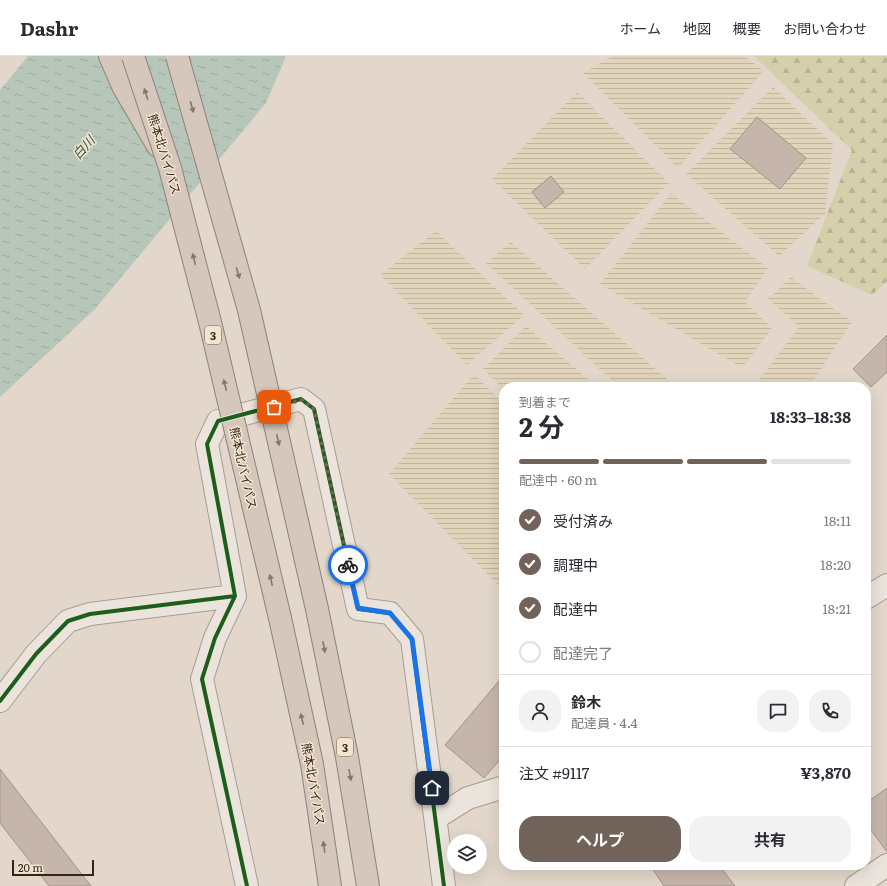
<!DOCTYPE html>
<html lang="ja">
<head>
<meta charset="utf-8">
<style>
  body { margin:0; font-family:Literata,"Noto Sans JP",serif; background:#f2f2f3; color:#2b2b33; height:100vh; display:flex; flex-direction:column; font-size:15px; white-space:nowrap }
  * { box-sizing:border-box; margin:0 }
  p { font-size:13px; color:#7c7c81 }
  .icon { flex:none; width:22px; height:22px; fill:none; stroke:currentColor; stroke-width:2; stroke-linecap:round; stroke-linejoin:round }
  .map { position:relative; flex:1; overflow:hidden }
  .sheet { position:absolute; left:499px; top:326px; width:372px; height:488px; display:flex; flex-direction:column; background:#fff; border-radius:16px; box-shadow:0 4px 16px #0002 }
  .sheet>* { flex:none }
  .buttons { position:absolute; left:447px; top:778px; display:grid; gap:8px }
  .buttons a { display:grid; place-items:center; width:40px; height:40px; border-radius:50%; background:#fff; box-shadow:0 4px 16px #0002; font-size:20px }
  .scale { position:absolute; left:12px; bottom:10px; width:82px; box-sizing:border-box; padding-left:4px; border:2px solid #35241d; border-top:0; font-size:11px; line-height:14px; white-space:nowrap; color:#35241d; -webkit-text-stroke:3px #f4e4cf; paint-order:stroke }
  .pin { position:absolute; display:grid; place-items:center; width:34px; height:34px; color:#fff; margin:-17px; border-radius:8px; box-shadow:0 2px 6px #0006 }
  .courier { position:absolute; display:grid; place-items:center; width:40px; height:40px; margin:-20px; border:3px solid #1a73e8; border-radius:50%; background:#fff; color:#222; box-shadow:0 1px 5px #0007 }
  .overview em { font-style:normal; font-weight:700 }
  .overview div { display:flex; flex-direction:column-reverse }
  .overview { display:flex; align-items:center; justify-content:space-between; height:68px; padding:0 20px }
  h1 { font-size:26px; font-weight:700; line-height:30px }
  .bar { display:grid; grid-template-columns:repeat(4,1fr); gap:6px 4px; align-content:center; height:48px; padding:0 20px }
  .bar i { height:5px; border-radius:3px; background:#e1e1e2 }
  .bar .on { background:#72635a }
  .bar p { grid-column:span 4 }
  .line { display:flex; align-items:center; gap:10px; padding:0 20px; border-top:1px solid #e1e1e2 }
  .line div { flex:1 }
  .round { display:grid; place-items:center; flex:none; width:42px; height:42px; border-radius:16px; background:#f2f2f3 }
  ol { padding:0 20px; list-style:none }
  li { display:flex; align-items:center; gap:12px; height:44px }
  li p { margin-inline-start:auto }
  li .icon { padding:4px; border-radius:50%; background:#72635a; color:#fff; stroke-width:4 }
  li:last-child { color:#7c7c81 }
  li i { width:22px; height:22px; border:2px solid #e1e1e2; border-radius:50% }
  .cta { display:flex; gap:8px; margin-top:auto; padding:8px 20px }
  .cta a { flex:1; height:46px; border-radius:16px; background:#72635a; color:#fff; font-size:16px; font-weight:700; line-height:46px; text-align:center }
  .cta a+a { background:#f2f2f3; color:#2b2b33 }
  header { display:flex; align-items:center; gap:24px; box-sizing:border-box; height:56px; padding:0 20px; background:#fff; border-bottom:1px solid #e1e1e2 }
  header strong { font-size:19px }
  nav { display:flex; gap:22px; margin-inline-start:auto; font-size:14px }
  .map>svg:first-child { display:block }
  .farmland { fill:url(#farmland-rules) }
  .forest { fill:url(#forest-firs) }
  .water { fill:url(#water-ripples) }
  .building { fill:#c6b5ab; stroke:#a2938a }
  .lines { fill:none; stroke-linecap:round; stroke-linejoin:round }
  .street-casing { stroke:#a79d94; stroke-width:24 }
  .highway-casing { stroke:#8c827a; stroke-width:24 }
  .street { stroke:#eae4dc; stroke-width:22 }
  .highway { stroke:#d5c7bb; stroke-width:22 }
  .highway-bridge-casing { stroke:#8c827a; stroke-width:24; stroke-linecap:butt }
  .highway-bridge { stroke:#d5c7bb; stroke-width:22 }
  .cycleway-casing { stroke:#f4e4cf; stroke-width:6 }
  .cycleway { stroke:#1b5e20; stroke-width:4 }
  .oneway { fill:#85766c }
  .done { stroke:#72635a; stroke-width:4; stroke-dasharray:0 7.2 }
  .route { stroke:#1a73e8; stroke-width:5 }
  .labels { text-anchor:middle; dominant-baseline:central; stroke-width:3; stroke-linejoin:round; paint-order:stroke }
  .shield { fill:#f4e4cf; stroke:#6e5e52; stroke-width:1 }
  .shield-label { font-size:11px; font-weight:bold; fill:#35241d }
  .street-label { font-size:12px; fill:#35241d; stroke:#f4e4cf }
  .water-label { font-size:13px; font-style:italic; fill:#2c544b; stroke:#f4e4cf }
</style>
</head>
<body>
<header>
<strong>Dashr</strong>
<nav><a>ホーム</a><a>地図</a><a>概要</a><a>お問い合わせ</a></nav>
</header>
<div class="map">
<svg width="887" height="830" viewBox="0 0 887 830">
  <defs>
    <pattern id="farmland-rules" width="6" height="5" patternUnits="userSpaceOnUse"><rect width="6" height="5" fill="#e2d4bb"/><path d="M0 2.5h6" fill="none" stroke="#c2b6a0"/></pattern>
    <pattern id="forest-firs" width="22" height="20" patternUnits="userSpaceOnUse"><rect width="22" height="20" fill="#d5cfac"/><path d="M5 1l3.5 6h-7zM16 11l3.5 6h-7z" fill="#b7b294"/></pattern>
    <pattern id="water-ripples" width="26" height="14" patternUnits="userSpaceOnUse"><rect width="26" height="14" fill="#b6c6b9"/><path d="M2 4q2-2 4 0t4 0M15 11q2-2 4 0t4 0" fill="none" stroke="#9daa9f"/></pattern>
  </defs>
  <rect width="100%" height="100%" fill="#e2d7ca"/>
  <!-- farmland -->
  <path class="farmland" d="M613,0h132l19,15 -86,97 -95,-95z
    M773,31l60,57 -8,70 -46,42 -93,-82z
    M577,36l92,91 -84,86 -93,-90z
    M671,137l97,75 -23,34 27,26 -30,40 -142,-84z
    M436,175l88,84 -57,50 -87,-90z
    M511,186l165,145h-57l-133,-124z
    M791,221l61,45 -43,65h-55l45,-60 -31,-28z
    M526,270l71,61h-93v3l-21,-21z
    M474,318l30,30v187l-115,-117z"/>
  <!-- forest -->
  <path class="forest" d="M754,0h133v225l-15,14 -65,-29 45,-116z"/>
  <!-- water -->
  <path class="water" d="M28,0h258l-20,47 -171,206 -95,88v-307z"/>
  <!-- building -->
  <path class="building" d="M757,61l49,41 -26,31 -50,-40z
    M551,120l13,16 -19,16 -13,-16z
    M887,279v37l-16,15 -18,-18z
    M504,619v80l-20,23 -39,-33z
    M0,713l91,117h-42l-49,-63z
    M887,732v64l-21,-29v-20z
    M650,809h69l16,21h-71z"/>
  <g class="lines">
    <defs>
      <path id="street" d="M866,542l21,-13
        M0,645l36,-47 32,-33 22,-7 145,-18
        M436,762l32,-20 36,-11
        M247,830l-45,-207 13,-41 20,-42 -28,-152 11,-23 83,-22 13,10 44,200 32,4 22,26 32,247
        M856,830l31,-21"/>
      <path id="highway" d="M110,0l14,32 34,58
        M317,553l30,148 21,129
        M280,562l32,146 18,122"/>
    </defs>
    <!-- street casing -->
    <use href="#street" class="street-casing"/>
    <!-- highway casing -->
    <use href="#highway" class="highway-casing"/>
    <!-- street -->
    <use href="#street" class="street"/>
    <!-- highway -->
    <use href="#highway" class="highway"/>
    <defs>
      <path id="highway-bridge" d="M133,0l37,112 40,154 70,296
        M177,0l72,254 68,299"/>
    </defs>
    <!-- highway-bridge casing -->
    <use href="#highway-bridge" class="highway-bridge-casing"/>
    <!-- highway-bridge -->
    <use href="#highway-bridge" class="highway-bridge"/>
    <defs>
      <path id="cycleway" d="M0,645l36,-47 32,-33 22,-7 145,-18
        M247,830l-45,-207 13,-41 20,-42 -28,-152 11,-23 83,-22 13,10 44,200 32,4 22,26 32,247"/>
    </defs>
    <!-- cycleway casing -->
    <use href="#cycleway" class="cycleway-casing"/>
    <!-- cycleway -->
    <use href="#cycleway" class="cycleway"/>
  </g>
  <!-- one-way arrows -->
  <defs><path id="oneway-solid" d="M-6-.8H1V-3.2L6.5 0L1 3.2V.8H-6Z"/></defs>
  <g class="oneway">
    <use href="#oneway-solid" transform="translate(146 38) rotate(-108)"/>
    <use href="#oneway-solid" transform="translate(192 51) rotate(74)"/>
    <use href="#oneway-solid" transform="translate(194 203) rotate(-104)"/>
    <use href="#oneway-solid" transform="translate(238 217) rotate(74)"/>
    <use href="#oneway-solid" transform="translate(225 329) rotate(-103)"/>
    <use href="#oneway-solid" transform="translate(278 384) rotate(77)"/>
    <use href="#oneway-solid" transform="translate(271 524) rotate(-103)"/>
    <use href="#oneway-solid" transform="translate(324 591) rotate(79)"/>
    <use href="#oneway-solid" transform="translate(302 663) rotate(-103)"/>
    <use href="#oneway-solid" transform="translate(350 719) rotate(80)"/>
    <use href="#oneway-solid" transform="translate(324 791) rotate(-98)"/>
  </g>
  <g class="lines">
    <!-- done -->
    <path class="done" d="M274,351l28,-7 12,9 34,156"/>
    <!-- route -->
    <path class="route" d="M348,509l10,43 32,5 22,26 20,149"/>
  </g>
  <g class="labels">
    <!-- shield labels -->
    <g class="shield">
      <rect x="205" y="270" width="16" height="18" rx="3"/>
      <rect x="337" y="682" width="16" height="18" rx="3"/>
    </g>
    <g class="shield-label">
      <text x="213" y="279">3</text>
      <text x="345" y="691">3</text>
    </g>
    <!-- street labels -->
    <g class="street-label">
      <text transform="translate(165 98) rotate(73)">熊本北バイパス</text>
      <text transform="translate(244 412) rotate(77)">熊本北バイパス</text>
      <text transform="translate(314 728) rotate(80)">熊本北バイパス</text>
    </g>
    <!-- water labels -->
    <g class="water-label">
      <text transform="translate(83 91) rotate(-48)">白川</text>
    </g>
  </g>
</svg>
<div class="buttons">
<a><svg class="icon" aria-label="layers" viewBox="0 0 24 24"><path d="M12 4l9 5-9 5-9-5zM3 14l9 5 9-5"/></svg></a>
</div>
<div class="scale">20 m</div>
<div class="pin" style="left:274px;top:351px;background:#ea580c"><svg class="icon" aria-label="bag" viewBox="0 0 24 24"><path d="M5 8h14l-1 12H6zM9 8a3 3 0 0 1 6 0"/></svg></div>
<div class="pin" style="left:432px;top:732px;background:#1f2937"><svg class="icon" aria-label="home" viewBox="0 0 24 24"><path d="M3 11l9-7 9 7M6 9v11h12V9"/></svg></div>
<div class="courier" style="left:348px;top:509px"><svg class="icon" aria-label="bike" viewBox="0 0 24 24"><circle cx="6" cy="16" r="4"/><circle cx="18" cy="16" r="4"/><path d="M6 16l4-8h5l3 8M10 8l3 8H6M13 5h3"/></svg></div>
<section class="sheet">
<div class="overview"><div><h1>2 分</h1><p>到着まで</p></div><em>18:33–18:38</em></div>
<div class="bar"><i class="on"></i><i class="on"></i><i class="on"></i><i></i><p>配達中 · 60 m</p></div>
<ol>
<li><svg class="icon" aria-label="check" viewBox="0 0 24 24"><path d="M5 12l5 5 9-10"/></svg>受付済み<p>18:11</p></li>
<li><svg class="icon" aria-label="check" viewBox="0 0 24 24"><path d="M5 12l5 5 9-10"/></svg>調理中<p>18:20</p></li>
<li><svg class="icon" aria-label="check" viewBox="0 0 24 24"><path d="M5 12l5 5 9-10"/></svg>配達中<p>18:21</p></li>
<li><i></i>配達完了</li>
</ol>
<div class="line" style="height:72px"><a class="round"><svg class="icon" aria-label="person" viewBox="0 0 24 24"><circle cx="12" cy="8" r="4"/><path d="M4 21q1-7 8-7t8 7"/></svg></a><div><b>鈴木</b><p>配達員 · 4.4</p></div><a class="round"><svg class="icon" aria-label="chat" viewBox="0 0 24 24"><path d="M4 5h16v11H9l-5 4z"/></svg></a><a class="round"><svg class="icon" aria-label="phone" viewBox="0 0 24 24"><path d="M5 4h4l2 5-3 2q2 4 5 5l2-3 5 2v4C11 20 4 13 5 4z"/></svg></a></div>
<div class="line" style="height:52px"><div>注文 #9117</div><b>¥3,870</b></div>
<div class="cta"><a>ヘルプ</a><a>共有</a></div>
</section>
</div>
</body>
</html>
